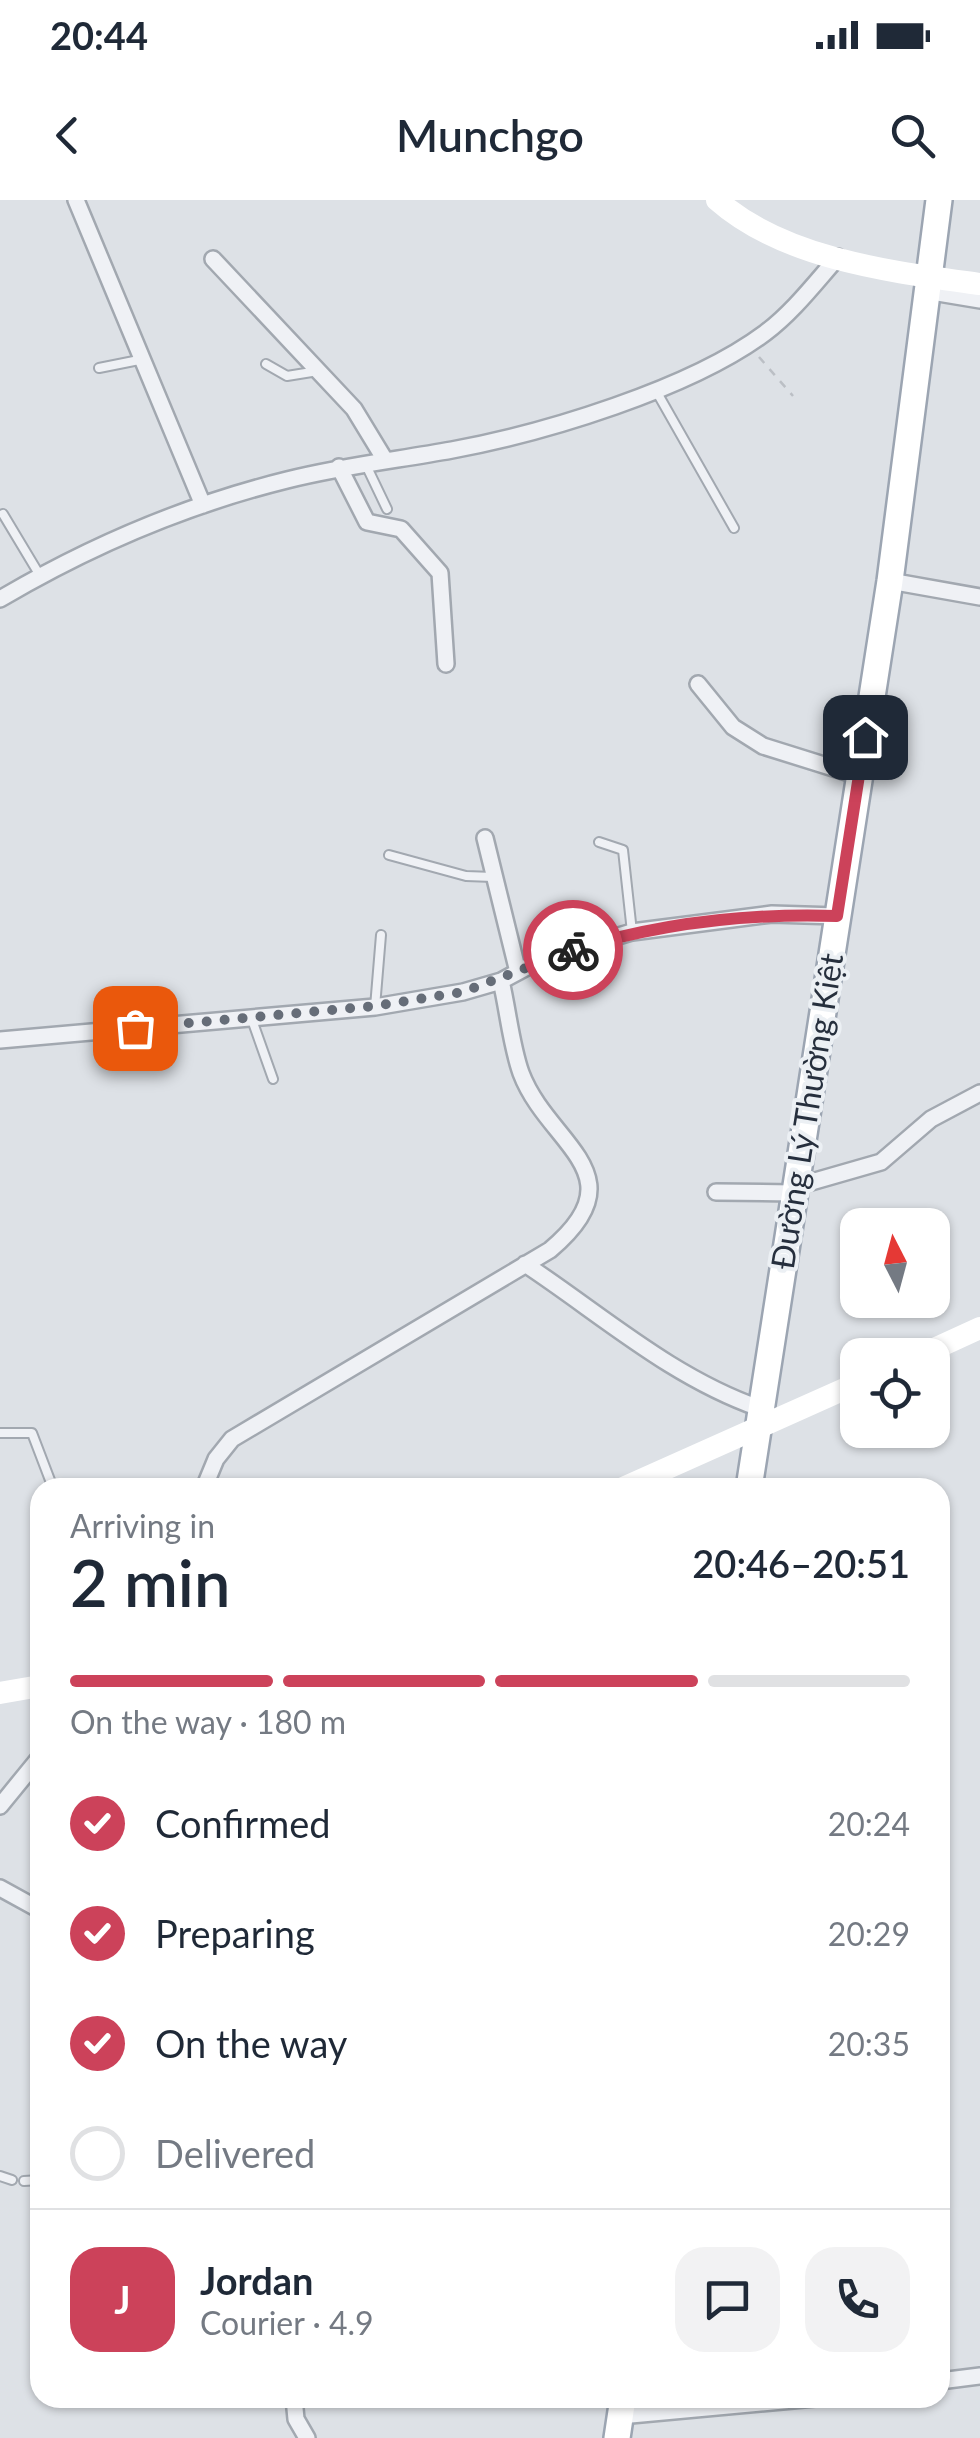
<!DOCTYPE html>
<html lang="en">
<head>
<meta charset="utf-8">
<style>
  body { margin:0; font-family:Lato,sans-serif; background:#f2f2f3; color:#1f2937; height:100vh; display:flex; flex-direction:column; font-size:38px; white-space:nowrap }
  * { box-sizing:border-box; margin:0 }
  p { font-size:32px; color:#747a83 }
  .icon { flex:none; width:55px; height:55px; fill:none; stroke:currentColor; stroke-width:2; stroke-linecap:round; stroke-linejoin:round }
  .map { position:relative; flex:1; overflow:hidden }
  .details { position:absolute; left:30px; top:1278px; width:920px; height:930px; display:flex; flex-direction:column; background:#fff; border-radius:30px; box-shadow:0 2px 8px #0004 }
  .details>* { flex:none }
  .needle { width:65px; rotate:354deg }
  .tools { position:absolute; left:840px; top:1008px; display:grid; gap:20px }
  .tools a { display:grid; place-items:center; width:110px; height:110px; border-radius:20px; background:#fff; box-shadow:0 2px 8px #0004; font-size:50px }
  .pin { position:absolute; display:grid; place-items:center; width:85px; height:85px; color:#fff; margin:-42px; border-radius:20px; box-shadow:0 5px 15px #0006 }
  .courier { position:absolute; display:grid; place-items:center; width:100px; height:100px; margin:-50px; border:8px solid #cc425a; border-radius:50%; background:#fff; color:#222; box-shadow:0 2px 12px #0007 }
  .head em { font-style:normal; font-weight:600 }
  .head div { display:flex; flex-direction:column-reverse }
  .head { display:flex; align-items:center; justify-content:space-between; height:170px; padding:0 40px }
  h1 { font-size:65px; font-weight:600; line-height:75px }
  .bar { display:grid; grid-template-columns:repeat(4,1fr); gap:15px 10px; align-content:center; height:120px; padding:0 40px }
  .bar i { height:12px; border-radius:8px; background:#e0e1e3 }
  .bar .on { background:#cc425a }
  .bar p { grid-column:span 4 }
  .line { display:flex; align-items:center; gap:25px; padding:0 40px; border-top:2px solid #e0e1e3 }
  .line div { flex:1 }
  .round { display:grid; place-items:center; flex:none; width:105px; height:105px; border-radius:30px; background:#f2f2f3 }
  ol { padding:0 40px; list-style:none }
  li { display:flex; align-items:center; gap:30px; height:110px }
  li p { margin-inline-start:auto }
  li .icon { padding:10px; border-radius:50%; background:#cc425a; color:#fff; stroke-width:4 }
  li:last-child { color:#747a83 }
  li i { width:55px; height:55px; border:5px solid #e0e1e3; border-radius:50% }
  .status { display:flex; justify-content:space-between; align-items:center; height:70px; padding:0 50px; background:#fff; direction:ltr }
  .status svg { height:28px; fill:currentColor }
  header { display:flex; justify-content:space-between; align-items:center; height:130px; padding:0 40px; background:#fff; font-size:45px; font-weight:600 }
  .map>svg:first-child { display:block }
  .lines { fill:none; stroke-linecap:round; stroke-linejoin:round }
  .lane-casing { stroke:#a2a8b0; stroke-width:12 }
  .street-casing { stroke:#a2a8b0; stroke-width:20 }
  .primary-casing { stroke:#9ca5b2; stroke-width:30 }
  .path { stroke:#bbbfc5; stroke-width:2.5; stroke-dasharray:8 8; stroke-linecap:butt }
  .lane { stroke:#eff1f5; stroke-width:8 }
  .street { stroke:#eff1f5; stroke-width:15 }
  .secondary { stroke:#fff; stroke-width:22 }
  .primary { stroke:#fff; stroke-width:25 }
  .done { stroke:#666d78; stroke-width:10; stroke-dasharray:0 18 }
  .route { stroke:#cc425a; stroke-width:12 }
  .labels { text-anchor:middle; dominant-baseline:central; stroke-width:8; stroke-linejoin:round; paint-order:stroke }
  .street-label { font-size:32px; fill:#262f3d; stroke:#ecf0f4 }
</style>
</head>
<body>
<div class="status"><b>20:44</b><svg viewBox="0 0 49 12"><path d="M0 12V9h3v3zM5 12V6h3v6zM10 12V3h3v9zM15 12V0h3v12zM26 1h20v11H26zM47 4h2v5h-2z"/></svg></div>
<header><svg class="icon" aria-label="back" viewBox="0 0 24 24"><path d="M15 5l-7 7 7 7"/></svg>Munchgo<svg class="icon" aria-label="search" viewBox="0 0 24 24"><circle cx="10" cy="10" r="6"/><path d="M15 15l6 6"/></svg></header>
<div class="map">
<svg width="980" height="2238" viewBox="0 0 980 2238">
  <rect width="100%" height="100%" fill="#dde1e6"/>
  <g class="lines">
    <defs>
      <path id="lane" d="M266,164l21,12 31,-5
        M99,168l45,-9
        M655,189l79,139
        M365,263l22,46
        M3,314l36,60
        M599,642l24,8 9,82
        M389,655l77,21 27,1
        M375,807l6,-72
        M251,817l22,62
        M0,1233h32l21,55
        M0,1976l12,4
        M24,1981l16,-1
        M484,2198l1,2"/>
      <path id="street" d="M76,0l127,305
        M213,59l141,150 31,51
        M926,91l54,9
        M339,267l28,55 34,7 39,44 6,91
        M890,381l90,16
        M0,399c90,-53 186,-94 287,-119 55,-14 110,-20 165,-30 92,-17 238,-61 313,-117 28,-21 50,-50 73,-76
        M698,484l35,43 30,19 96,30
        M485,638l33,134
        M0,840l375,-33 88,-15 38,-11 43,-23 88,-26 140,-18 65,2
        M794,987l87,-25 50,-43 49,-26
        M716,992l77,1
        M525,1064c77,51 146,113 234,144
        M204,1288l12,-29 16,-20 318,-189c91,-76 -2,-105 -29,-177 -10,-28 -13,-63 -20,-92
        M0,1606l40,-49
        M0,1688l40,22
        M940,2181l40,-5
        M294,2198l2,21 11,19
        M620,2216l195,-18"/>
      <path id="primary" d="M749,1288l141,-907 49,-381
        M617,2238l6,-40"/>
    </defs>
    <!-- lane casing -->
    <use href="#lane" class="lane-casing"/>
    <!-- street casing -->
    <use href="#street" class="street-casing"/>
    <!-- primary casing -->
    <use href="#primary" class="primary-casing"/>
    <!-- path -->
    <path class="path" d="M759,157l34,39"/>
    <!-- lane -->
    <use href="#lane" class="lane"/>
    <!-- street -->
    <use href="#street" class="street"/>
    <!-- secondary -->
    <path class="secondary" d="M717,0c68,60 177,72 263,84
      M921,1155l59,-27
      M623,1288l235,-105
      M0,1493l40,-7"/>
    <!-- primary -->
    <use href="#primary" class="primary"/>
  </g>
  <g class="lines">
    <!-- done -->
    <path class="done" d="M135,828l240,-22 88,-14 110,-42"/>
    <!-- route -->
    <path class="route" d="M573,750c87,-27 173,-37 264,-34l28,-179"/>
  </g>
  <g class="labels">
    <!-- street labels -->
    <g class="street-label">
      <text transform="translate(806 911) rotate(-81)">Đường Lý Thường Kiệt</text>
    </g>
  </g>
</svg>
<div class="tools">
<a><svg class="needle" viewBox="-14 -14 28 28"><path d="M0-13l5 13h-10z" fill="#e53935"/><path d="M0 13l5-13h-10z" fill="#747a83"/></svg></a>
<a><svg class="icon" aria-label="locate" viewBox="0 0 24 24"><circle cx="12" cy="12" r="6"/><path d="M12 2v4M12 18v4M2 12h4M18 12h4"/></svg></a>
</div>
<div class="pin" style="left:135px;top:828px;background:#ea580c"><svg class="icon" aria-label="bag" viewBox="0 0 24 24"><path d="M5 8h14l-1 12H6zM9 8a3 3 0 0 1 6 0"/></svg></div>
<div class="pin" style="left:865px;top:537px;background:#1f2937"><svg class="icon" aria-label="home" viewBox="0 0 24 24"><path d="M3 11l9-7 9 7M6 9v11h12V9"/></svg></div>
<div class="courier" style="left:573px;top:750px"><svg class="icon" aria-label="bike" viewBox="0 0 24 24"><circle cx="6" cy="16" r="4"/><circle cx="18" cy="16" r="4"/><path d="M6 16l4-8h5l3 8M10 8l3 8H6M13 5h3"/></svg></div>
<section class="details">
<div class="head"><div><h1>2 min</h1><p>Arriving in</p></div><em>20:46–20:51</em></div>
<div class="bar"><i class="on"></i><i class="on"></i><i class="on"></i><i></i><p>On the way · 180 m</p></div>
<ol>
<li><svg class="icon" aria-label="check" viewBox="0 0 24 24"><path d="M5 12l5 5 9-10"/></svg>Confirmed<p>20:24</p></li>
<li><svg class="icon" aria-label="check" viewBox="0 0 24 24"><path d="M5 12l5 5 9-10"/></svg>Preparing<p>20:29</p></li>
<li><svg class="icon" aria-label="check" viewBox="0 0 24 24"><path d="M5 12l5 5 9-10"/></svg>On the way<p>20:35</p></li>
<li><i></i>Delivered</li>
</ol>
<div class="line" style="height:180px"><b class="round" style="background:#cc425a;color:#fff">J</b><div><b>Jordan</b><p>Courier · 4.9</p></div><a class="round"><svg class="icon" aria-label="chat" viewBox="0 0 24 24"><path d="M4 5h16v11H9l-5 4z"/></svg></a><a class="round"><svg class="icon" aria-label="phone" viewBox="0 0 24 24"><path d="M5 4h4l2 5-3 2q2 4 5 5l2-3 5 2v4C11 20 4 13 5 4z"/></svg></a></div>
</section>
</div>
</body>
</html>
